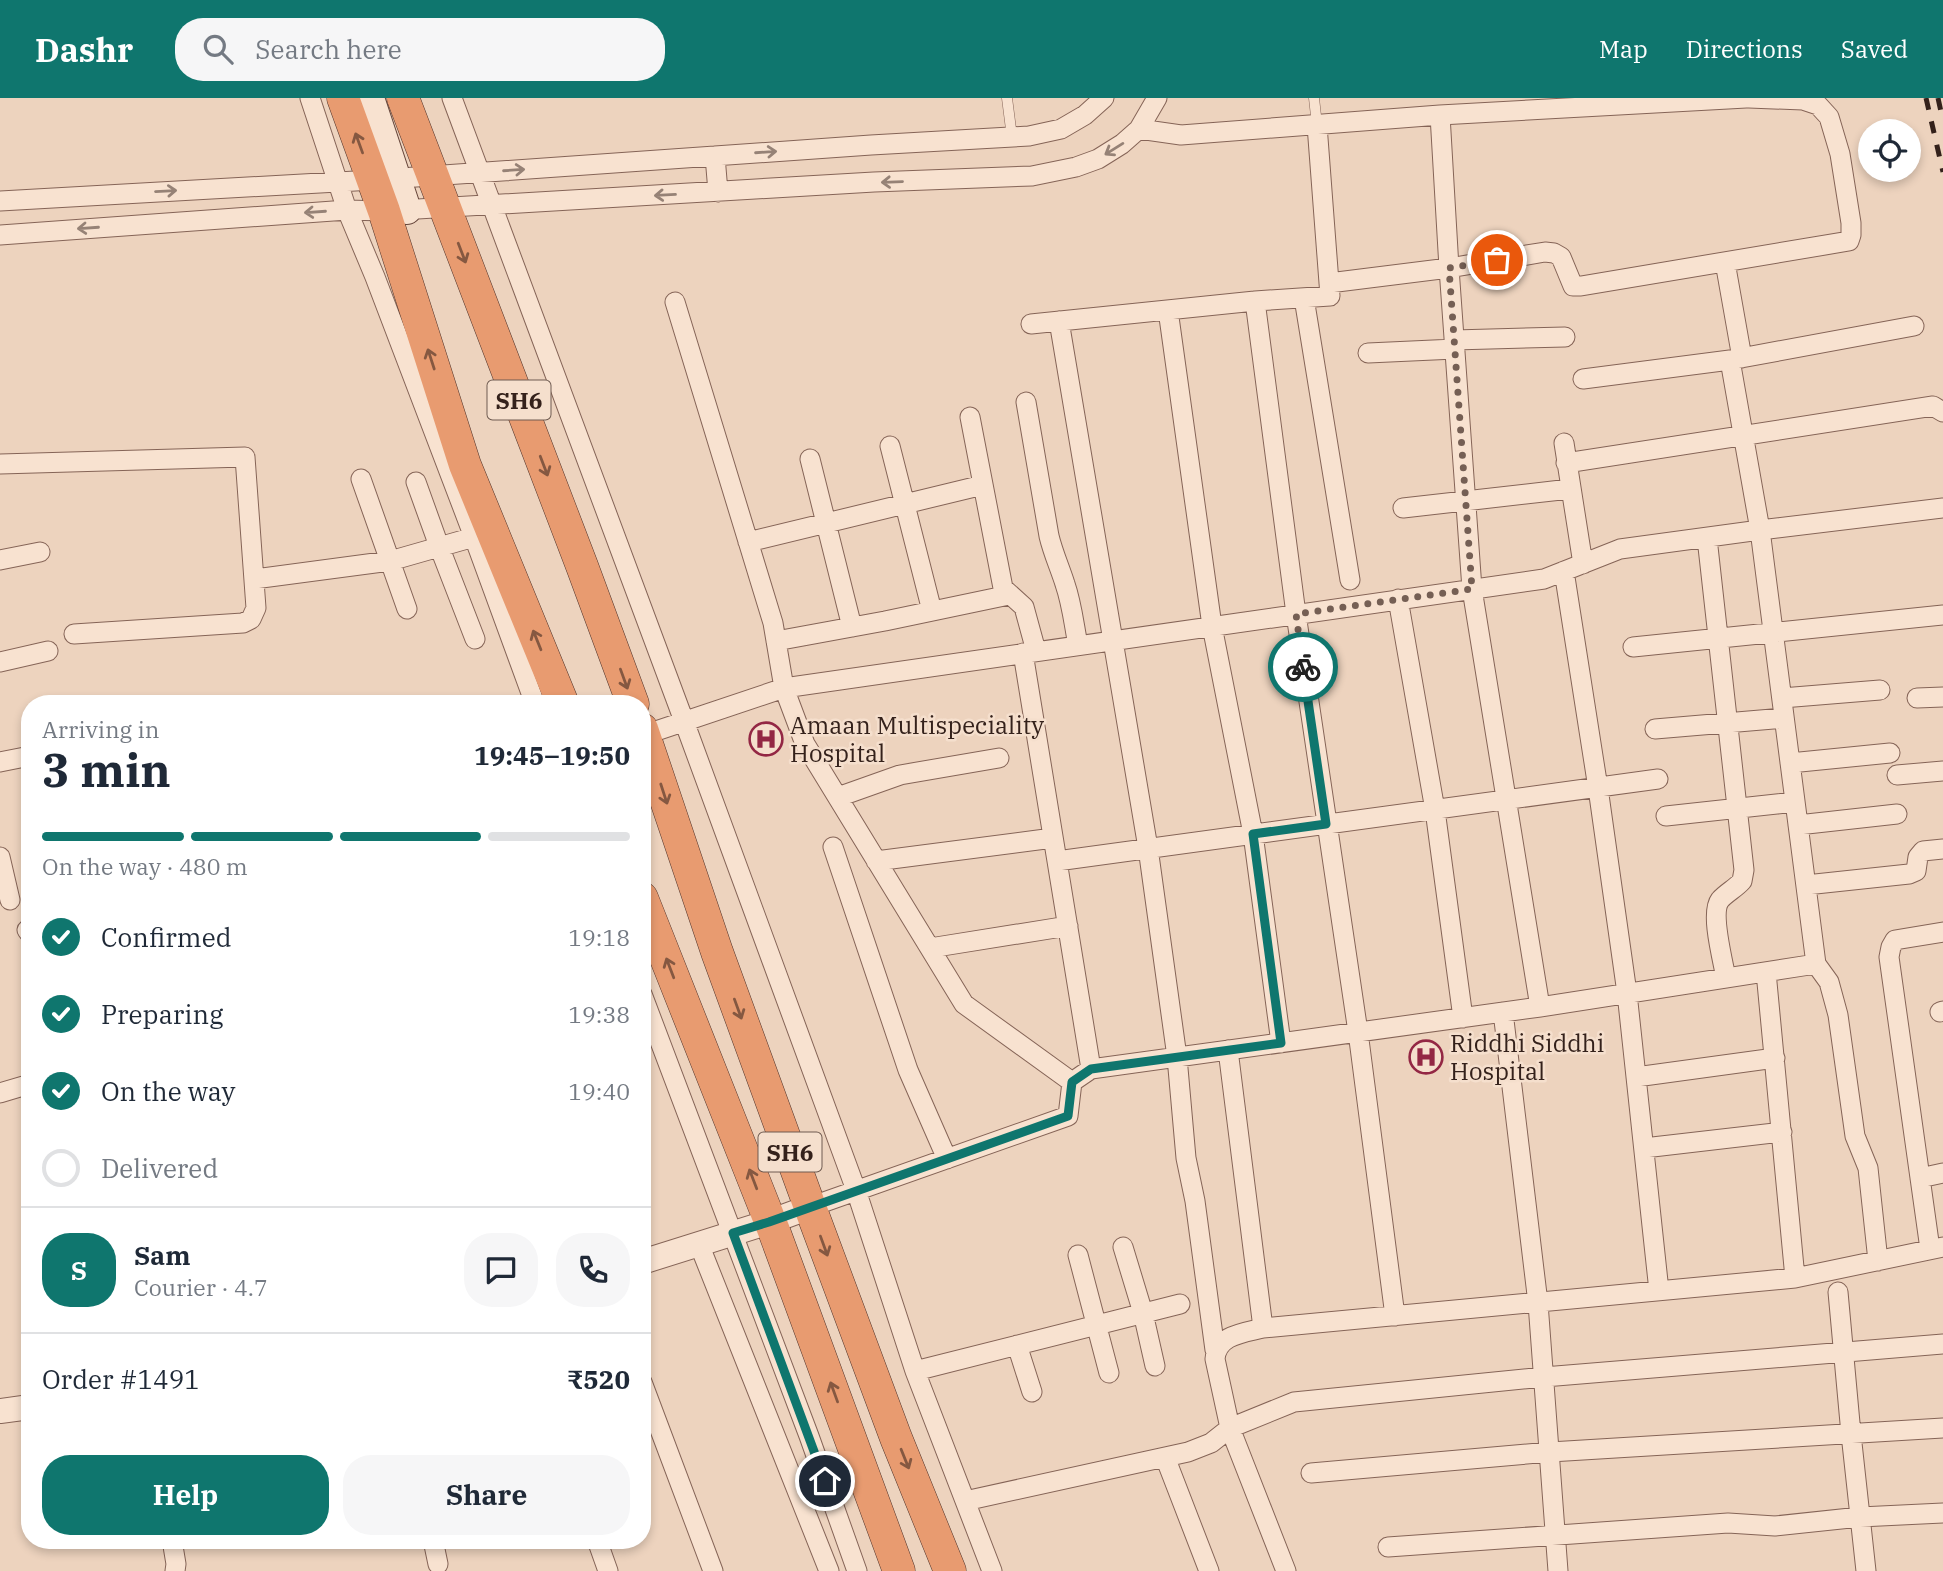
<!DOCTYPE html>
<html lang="en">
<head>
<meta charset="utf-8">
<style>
  body { margin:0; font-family:"IBM Plex Serif",serif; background:#f6f6f7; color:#1f2937; height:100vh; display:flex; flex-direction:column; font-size:26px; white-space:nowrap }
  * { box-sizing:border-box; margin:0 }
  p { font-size:23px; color:#747a83 }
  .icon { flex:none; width:38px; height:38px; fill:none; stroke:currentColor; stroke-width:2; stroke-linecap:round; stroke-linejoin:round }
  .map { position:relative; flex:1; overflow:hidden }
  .drawer { position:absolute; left:21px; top:597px; width:630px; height:854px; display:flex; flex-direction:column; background:#fff; border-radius:28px; box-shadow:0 4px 10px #0003 }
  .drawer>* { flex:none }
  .fabs { position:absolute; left:1858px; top:21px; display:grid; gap:14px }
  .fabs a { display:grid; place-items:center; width:63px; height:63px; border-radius:50%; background:#fff; box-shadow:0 4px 10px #0003; font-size:35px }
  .pin { position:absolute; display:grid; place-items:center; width:60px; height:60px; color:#fff; margin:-30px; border:4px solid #fff; border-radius:50%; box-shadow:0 2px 7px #0007 }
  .courier { position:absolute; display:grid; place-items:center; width:70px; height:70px; margin:-35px; border:5px solid #0f766e; border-radius:50%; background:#fff; color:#222; box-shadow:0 2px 9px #0007 }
  .headline em { font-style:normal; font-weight:700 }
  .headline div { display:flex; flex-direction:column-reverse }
  .headline { display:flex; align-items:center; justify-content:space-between; height:119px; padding:0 21px }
  h1 { font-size:46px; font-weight:700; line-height:52px }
  .bar { display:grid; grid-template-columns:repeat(4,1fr); gap:10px 7px; align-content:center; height:84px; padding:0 21px }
  .bar i { height:9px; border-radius:5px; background:#e0e1e3 }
  .bar .current { background:#0f766e }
  .bar p { grid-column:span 4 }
  .line { display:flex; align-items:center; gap:18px; padding:0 21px; border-top:2px solid #e0e1e3 }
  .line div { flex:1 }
  .round { display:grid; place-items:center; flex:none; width:74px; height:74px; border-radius:28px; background:#f6f6f7 }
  ol { padding:0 21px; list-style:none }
  li { display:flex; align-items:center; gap:21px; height:77px }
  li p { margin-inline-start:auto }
  li .icon { padding:7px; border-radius:50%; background:#0f766e; color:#fff; stroke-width:4 }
  li:last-child { color:#747a83 }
  li i { width:38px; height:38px; border:4px solid #e0e1e3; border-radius:50% }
  .cta { display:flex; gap:14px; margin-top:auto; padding:14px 21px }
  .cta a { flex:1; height:80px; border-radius:28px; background:#0f766e; color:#fff; font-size:28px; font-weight:700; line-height:80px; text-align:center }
  .cta a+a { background:#f6f6f7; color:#1f2937 }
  header { display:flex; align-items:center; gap:42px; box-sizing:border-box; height:98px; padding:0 35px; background:#0f766e; color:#fff }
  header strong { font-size:33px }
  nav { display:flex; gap:38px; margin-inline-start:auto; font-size:24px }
  .search { width:490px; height:63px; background:#f6f6f7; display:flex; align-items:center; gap:18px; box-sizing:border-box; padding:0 24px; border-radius:28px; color:#747a83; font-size:26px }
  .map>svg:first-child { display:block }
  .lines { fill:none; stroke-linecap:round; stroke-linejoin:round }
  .service-casing { stroke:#856457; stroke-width:11 }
  .minor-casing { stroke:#856457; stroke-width:21 }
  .tertiary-casing { stroke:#856457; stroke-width:26 }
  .secondary-casing { stroke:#66453a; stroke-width:30 }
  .trunk-casing { stroke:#52342b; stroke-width:33 }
  .service { stroke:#f8e2d0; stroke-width:10 }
  .minor { stroke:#f8e2d0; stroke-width:19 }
  .tertiary { stroke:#f8e2d0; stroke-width:24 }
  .secondary { stroke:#f8e2d0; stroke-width:28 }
  .trunk { stroke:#e89b70; stroke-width:32 }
  .rail { stroke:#34211b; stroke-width:5; stroke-dasharray:12 12; stroke-linecap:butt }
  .oneway { stroke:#855841 }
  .oneway2 { stroke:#968276 }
  .done { stroke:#755f54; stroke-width:7; stroke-dasharray:0 12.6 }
  .route { stroke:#0f766e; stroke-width:9 }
  .labels { text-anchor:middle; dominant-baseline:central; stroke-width:5; stroke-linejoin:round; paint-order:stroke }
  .shield { fill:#f5dfcd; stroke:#6e5a50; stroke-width:2 }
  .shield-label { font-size:23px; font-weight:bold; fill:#34211b }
  .poi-label { font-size:24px; fill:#34211b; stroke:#f5dfcd; text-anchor:start }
</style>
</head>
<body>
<header>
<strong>Dashr</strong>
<div class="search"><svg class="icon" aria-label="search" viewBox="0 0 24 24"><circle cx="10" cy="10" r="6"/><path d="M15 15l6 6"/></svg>Search here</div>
<nav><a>Map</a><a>Directions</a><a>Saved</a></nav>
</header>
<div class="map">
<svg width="1943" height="1473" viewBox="0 0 1943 1473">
  <rect width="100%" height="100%" fill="#edd3be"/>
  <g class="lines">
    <defs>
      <path id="service" d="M1007,0l5,39
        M1314,0l3,27"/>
      <path id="minor" d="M310,0l37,112 28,67 99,260 61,167
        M452,0l232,623 172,469 59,181 77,200
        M1440,17l9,153 23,321 68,418
        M1139,31l42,6 259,-20 306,-17
        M715,58l3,36
        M0,103l373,-21 498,-35 158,-9 32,-7 24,-14 19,-17
        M0,137l347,-25 37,1 490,-29 158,-6 44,-9 22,-8 24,-15 17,-15 18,-31
        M1725,164l17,96
        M1329,185l120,-15 96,-16 9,1 7,4 12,29h8l268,-45 2,-6v-12l-11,-69 -11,-37 -11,-12 -15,-5 -54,-2
        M1304,200l46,282
        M1255,203l41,313 62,418 37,284
        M675,204l98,321 11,65 21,56 159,260 108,78
        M1168,212l44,316 41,208 28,209
        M1059,223l89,527 29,209 9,101 9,43 20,149
        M1031,226l224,-23 75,-5 -13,-171
        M1454,242l111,-3
        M1368,255l87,-4
        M1583,281l147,-19 184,-34
        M1026,304l23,134c4,17 11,32 16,48 7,20 9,41 13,61
        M970,319l33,171 21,19 12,44
        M1564,345l19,121
        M890,348l42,165
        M810,361l42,168
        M1566,365l367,-57 10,6
        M0,366l245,-7 11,151 -5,11 -8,4 -169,11
        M361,381l46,130
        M416,384l23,64 36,93
        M1403,410l167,-19
        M1707,440l37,332 -2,11c-6,7 -16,12 -22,19 -10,13 3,61 6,78
        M748,444l235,-57
        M0,462l40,-8
        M1564,473l34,217 29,205 32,298
        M254,481l136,-18 84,-24
        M1398,501l37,211 28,208
        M776,543l109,-20 124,-26
        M1633,549l310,-32
        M1023,555l68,416
        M0,564l48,-11
        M1782,600l98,-8
        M1917,600l26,-1
        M1655,631l129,-11
        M644,637l140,-47 760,-109 76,-30 140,-19 183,-22
        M0,664l30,-6
        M1790,665l100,-10
        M1897,677l46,-4
        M838,699l62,-22 99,-17
        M1666,718l129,-14
        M1798,727l99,-11
        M833,749l75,223 39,89
        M0,759l10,43
        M876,763l177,-23
        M1057,763l601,-82
        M1806,787l103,-11 7,-3 2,-14 5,-6 20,-2
        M27,832l3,4
        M930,850l138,-22
        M1816,866l13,18 9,33 17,121 13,32 10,93
        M1766,874l29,306
        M642,896l167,442 48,135
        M1503,914l35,291 20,268
        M1940,914l3,-1
        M1228,952l35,278
        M1636,979l139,-19
        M0,995l30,-9
        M1644,1050l138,-16
        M1920,1080l23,-5
        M810,1109l258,-91 4,-34 19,-13 449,-62 276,-43 -56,-434 -30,-170
        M699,1146l130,327
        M1123,1149l20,66 12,53
        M1930,1151l-41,-292 2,-10 4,-7 48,-8
        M1078,1157l31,118
        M1838,1194l13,142 15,137
        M1017,1247l15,47
        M915,1273l265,-67
        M642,1284l71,189
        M1165,1359l44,114
        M1311,1375l239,-21 393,-24
        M965,1403l223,-49 23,-9 19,-15 64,-26 250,-25 399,-33
        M172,1442l4,24 -1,7
        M433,1442l5,24
        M597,1442l11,31
        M1388,1449l340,-24 47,3 85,-9 83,-4
        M1286,1473l-56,-143 -15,-69c2,-24 28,-26 48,-31l532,-50 148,-31"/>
      <path id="tertiary" d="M642,1164l127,-40 41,-15
        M0,1313l30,-4"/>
      <path id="secondary" d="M370,0l37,112"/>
      <path id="trunk" d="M343,0l41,113 81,254 98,239
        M403,0l179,468 51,138
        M642,631l75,223 93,255 86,231 54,133
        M642,800l132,333 125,340"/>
    </defs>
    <!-- service casing -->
    <use href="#service" class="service-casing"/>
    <!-- minor casing -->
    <use href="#minor" class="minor-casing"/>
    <!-- tertiary casing -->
    <use href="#tertiary" class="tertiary-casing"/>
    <!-- secondary casing -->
    <use href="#secondary" class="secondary-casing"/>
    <!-- trunk casing -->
    <use href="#trunk" class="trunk-casing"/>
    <!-- service -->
    <use href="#service" class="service"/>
    <!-- minor -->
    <use href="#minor" class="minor"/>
    <!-- tertiary -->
    <use href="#tertiary" class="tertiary"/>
    <!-- secondary -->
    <use href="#secondary" class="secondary"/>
    <!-- trunk -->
    <use href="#trunk" class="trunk"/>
    <!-- rail -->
    <path class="rail" d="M1926,0l17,74
      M1938,0l5,23"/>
  </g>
  <!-- one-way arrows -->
  <defs><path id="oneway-shaft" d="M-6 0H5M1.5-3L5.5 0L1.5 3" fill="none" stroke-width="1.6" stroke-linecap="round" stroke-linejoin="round" transform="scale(1.75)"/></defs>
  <g class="oneway">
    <use href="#oneway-shaft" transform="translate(359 45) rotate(-110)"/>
    <use href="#oneway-shaft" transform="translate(462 155) rotate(69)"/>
    <use href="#oneway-shaft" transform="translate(431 261) rotate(-108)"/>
    <use href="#oneway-shaft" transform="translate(544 368) rotate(69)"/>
    <use href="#oneway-shaft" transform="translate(537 542) rotate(-112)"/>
    <use href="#oneway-shaft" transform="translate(624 581) rotate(70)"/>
    <use href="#oneway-shaft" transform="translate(664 696) rotate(72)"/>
    <use href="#oneway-shaft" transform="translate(670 870) rotate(-111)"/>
    <use href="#oneway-shaft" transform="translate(738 911) rotate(70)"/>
    <use href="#oneway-shaft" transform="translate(753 1081) rotate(-111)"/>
    <use href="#oneway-shaft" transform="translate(824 1148) rotate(70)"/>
    <use href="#oneway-shaft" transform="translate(834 1294) rotate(-110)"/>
    <use href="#oneway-shaft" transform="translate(905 1361) rotate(68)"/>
  </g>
  <g class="oneway2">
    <use href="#oneway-shaft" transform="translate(1114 51) rotate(148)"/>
    <use href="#oneway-shaft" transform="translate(766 54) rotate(-4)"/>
    <use href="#oneway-shaft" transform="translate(514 72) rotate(-4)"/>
    <use href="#oneway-shaft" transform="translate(892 84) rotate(178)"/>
    <use href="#oneway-shaft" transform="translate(166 93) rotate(-3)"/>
    <use href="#oneway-shaft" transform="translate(665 97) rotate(177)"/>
    <use href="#oneway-shaft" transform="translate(315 114) rotate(176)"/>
    <use href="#oneway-shaft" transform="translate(88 130) rotate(176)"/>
  </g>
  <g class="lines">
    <!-- done -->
    <path class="done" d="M1303,569l-7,-53 176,-25 -23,-321 48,-8"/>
    <!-- route -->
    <path class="route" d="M825,1383l-92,-248 36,-11 299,-106 4,-34 19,-13 190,-26 -28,-209 73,-10 -23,-157"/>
  </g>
  <!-- icons -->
  <defs>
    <symbol id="hospital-ring" viewBox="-11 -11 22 22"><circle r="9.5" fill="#f5dfcd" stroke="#932744" stroke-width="1.5"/><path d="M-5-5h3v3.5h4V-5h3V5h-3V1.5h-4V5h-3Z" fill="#932744"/></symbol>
  </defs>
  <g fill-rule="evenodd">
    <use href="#hospital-ring" x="747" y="622" width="38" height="38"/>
    <use href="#hospital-ring" x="1407" y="940" width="38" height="38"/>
  </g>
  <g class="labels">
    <!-- shield labels -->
    <g class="shield">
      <rect x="487.5" y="282.5" width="63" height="39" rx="5"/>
      <rect x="758.5" y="1034.5" width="63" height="39" rx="5"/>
    </g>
    <g class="shield-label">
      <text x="519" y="302">SH6</text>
      <text x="790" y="1054">SH6</text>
    </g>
    <!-- poi labels -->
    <g class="poi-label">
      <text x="790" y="627">Amaan Multispeciality<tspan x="790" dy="28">Hospital</tspan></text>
      <text x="1450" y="945">Riddhi Siddhi<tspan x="1450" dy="28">Hospital</tspan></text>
    </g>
  </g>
</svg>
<div class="fabs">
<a><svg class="icon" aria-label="locate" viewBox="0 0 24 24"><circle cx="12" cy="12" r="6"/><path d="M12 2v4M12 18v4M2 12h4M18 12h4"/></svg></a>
</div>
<div class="pin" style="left:1497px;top:162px;background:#ea580c"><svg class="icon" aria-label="bag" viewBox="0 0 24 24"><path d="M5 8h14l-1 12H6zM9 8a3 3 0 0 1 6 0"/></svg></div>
<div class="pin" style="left:825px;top:1383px;background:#1f2937"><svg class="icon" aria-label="home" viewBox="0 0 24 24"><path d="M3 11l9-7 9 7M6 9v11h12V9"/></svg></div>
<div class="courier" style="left:1303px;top:569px"><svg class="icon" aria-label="bike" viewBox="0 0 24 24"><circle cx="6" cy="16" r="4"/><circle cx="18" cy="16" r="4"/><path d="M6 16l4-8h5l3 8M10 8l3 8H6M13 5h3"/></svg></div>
<section class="drawer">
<div class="headline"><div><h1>3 min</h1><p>Arriving in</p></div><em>19:45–19:50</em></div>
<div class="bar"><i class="current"></i><i class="current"></i><i class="current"></i><i></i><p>On the way · 480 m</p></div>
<ol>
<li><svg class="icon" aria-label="check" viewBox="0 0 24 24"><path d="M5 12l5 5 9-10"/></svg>Confirmed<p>19:18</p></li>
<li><svg class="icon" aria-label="check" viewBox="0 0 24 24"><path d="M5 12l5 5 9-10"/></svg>Preparing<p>19:38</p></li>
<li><svg class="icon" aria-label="check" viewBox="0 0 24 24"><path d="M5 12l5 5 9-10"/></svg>On the way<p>19:40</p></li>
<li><i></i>Delivered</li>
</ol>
<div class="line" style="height:126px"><b class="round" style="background:#0f766e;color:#fff">S</b><div><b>Sam</b><p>Courier · 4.7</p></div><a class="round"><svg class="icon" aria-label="chat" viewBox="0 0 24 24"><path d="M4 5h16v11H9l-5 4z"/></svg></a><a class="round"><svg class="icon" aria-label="phone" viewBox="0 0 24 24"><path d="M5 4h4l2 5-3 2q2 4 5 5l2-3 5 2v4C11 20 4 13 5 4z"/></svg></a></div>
<div class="line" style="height:91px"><div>Order #1491</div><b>₹520</b></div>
<div class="cta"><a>Help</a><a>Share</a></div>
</section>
</div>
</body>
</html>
